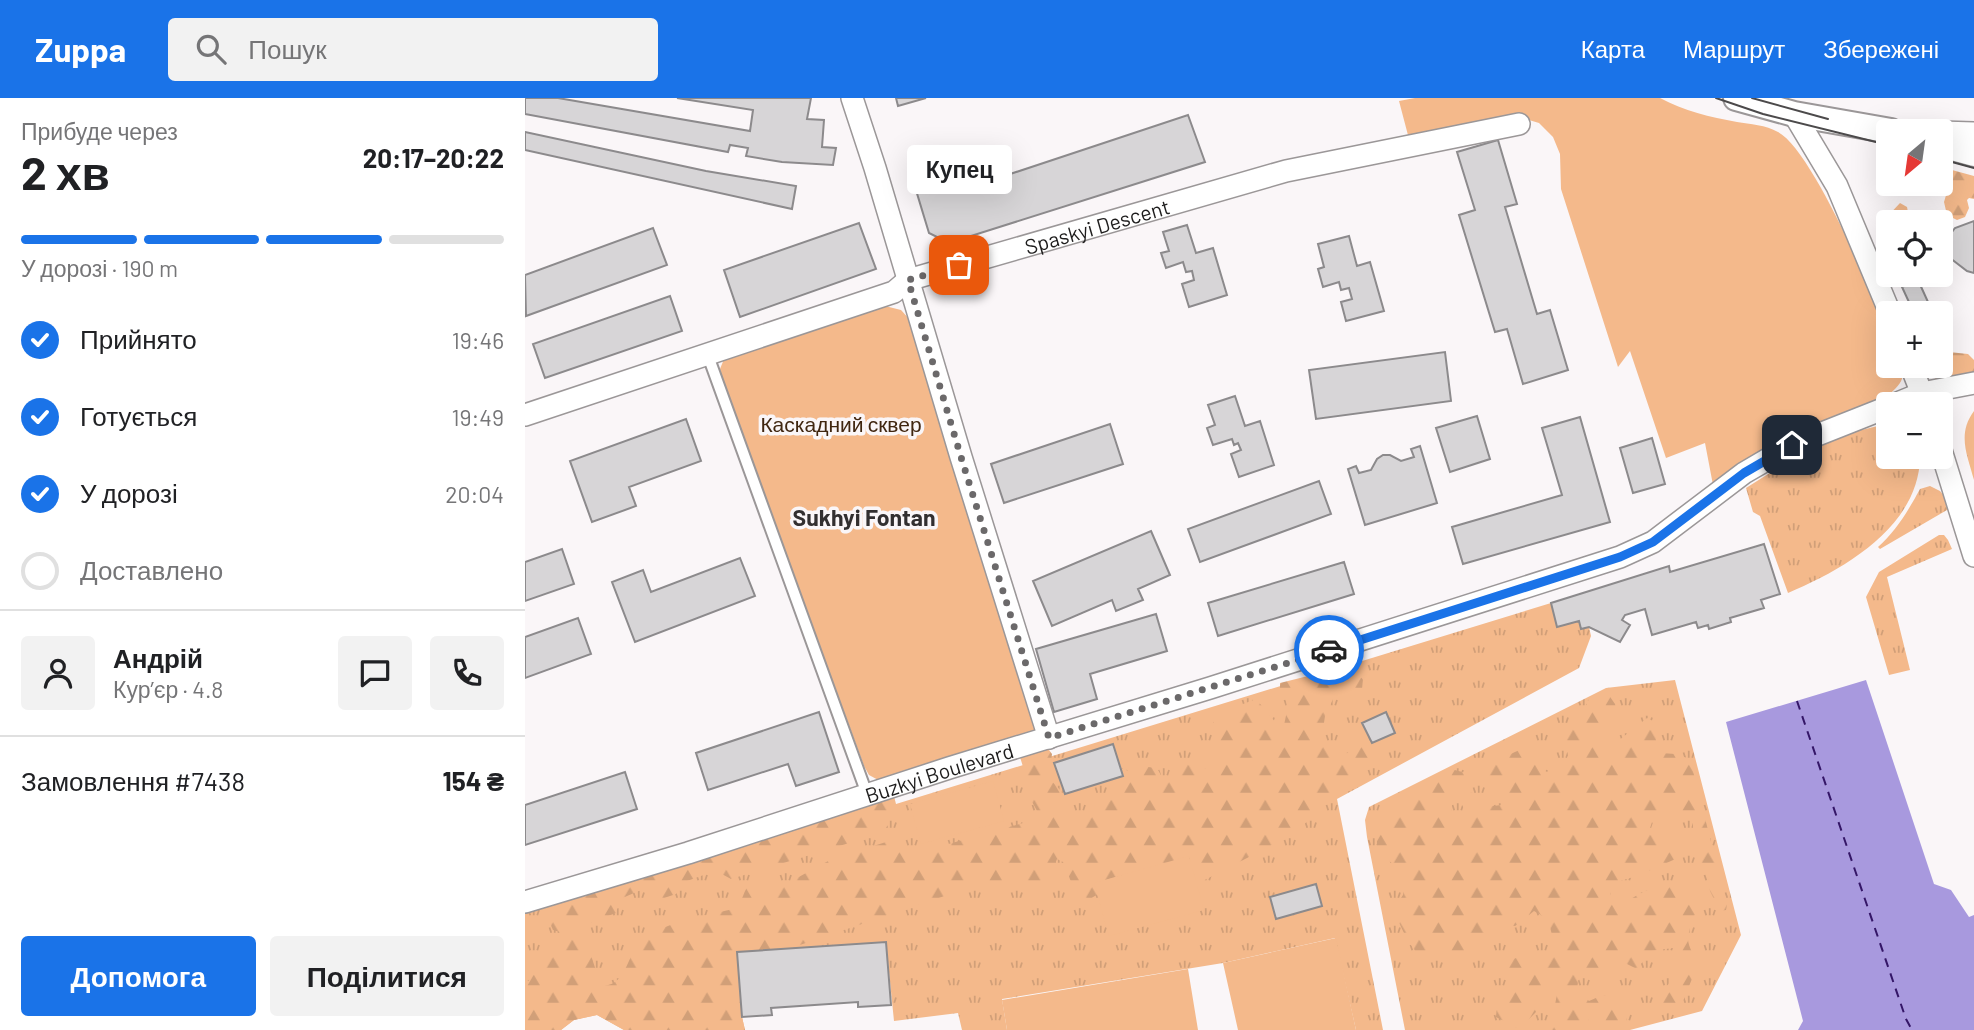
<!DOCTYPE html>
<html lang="uk">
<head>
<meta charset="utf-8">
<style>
  body { margin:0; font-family:Barlow,sans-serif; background:#f2f2f2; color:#202124; height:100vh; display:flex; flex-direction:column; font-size:26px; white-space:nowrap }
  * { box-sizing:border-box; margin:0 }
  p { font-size:23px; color:#757577 }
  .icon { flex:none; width:38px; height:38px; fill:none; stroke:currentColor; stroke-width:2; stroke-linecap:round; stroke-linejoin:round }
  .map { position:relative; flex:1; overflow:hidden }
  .panel { display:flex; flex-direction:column; background:#fff; width:525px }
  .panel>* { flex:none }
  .needle { width:46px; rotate:209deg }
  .buttons { position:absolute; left:1351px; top:21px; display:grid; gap:14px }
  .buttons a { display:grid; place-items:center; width:77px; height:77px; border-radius:7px; background:#fff; box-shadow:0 7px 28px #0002; font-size:35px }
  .pin { position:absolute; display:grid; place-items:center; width:60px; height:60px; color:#fff; margin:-30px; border-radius:14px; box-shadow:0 4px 10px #0006 }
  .courier { position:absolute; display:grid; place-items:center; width:70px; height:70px; margin:-35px; border:5px solid #1a73e8; border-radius:50%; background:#fff; color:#222; box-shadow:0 2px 9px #0007 }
  .bubble { position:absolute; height:49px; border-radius:7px; background:#fff; box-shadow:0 7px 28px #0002; font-size:23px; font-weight:700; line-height:49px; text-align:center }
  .overview em { font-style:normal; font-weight:700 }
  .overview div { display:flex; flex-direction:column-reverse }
  .overview { display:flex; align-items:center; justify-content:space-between; height:119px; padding:0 21px }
  h1 { font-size:46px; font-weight:700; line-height:52px }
  .bar { display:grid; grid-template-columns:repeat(4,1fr); gap:10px 7px; align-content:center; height:84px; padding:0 21px }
  .bar i { height:9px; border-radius:5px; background:#e0e0e0 }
  .bar .selected { background:#1a73e8 }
  .bar p { grid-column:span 4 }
  .line { display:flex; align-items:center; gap:18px; padding:0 21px; border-top:2px solid #e0e0e0 }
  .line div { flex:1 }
  .round { display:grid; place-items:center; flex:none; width:74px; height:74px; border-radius:7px; background:#f2f2f2 }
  ol { padding:0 21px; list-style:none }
  li { display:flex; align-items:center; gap:21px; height:77px }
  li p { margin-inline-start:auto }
  li .icon { padding:7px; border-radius:50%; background:#1a73e8; color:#fff; stroke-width:4 }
  li:last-child { color:#757577 }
  li i { width:38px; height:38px; border:4px solid #e0e0e0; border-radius:50% }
  .action { display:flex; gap:14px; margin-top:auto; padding:14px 21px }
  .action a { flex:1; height:80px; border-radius:7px; background:#1a73e8; color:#fff; font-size:28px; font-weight:700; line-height:80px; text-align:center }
  .action a+a { background:#f2f2f2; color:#202124 }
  header { display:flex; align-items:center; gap:42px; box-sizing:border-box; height:98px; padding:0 35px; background:#1a73e8; color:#fff }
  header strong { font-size:33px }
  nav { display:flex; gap:38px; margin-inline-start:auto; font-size:24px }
  .search { width:490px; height:63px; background:#f2f2f2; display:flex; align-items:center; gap:18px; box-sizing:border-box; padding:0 24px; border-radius:7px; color:#757577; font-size:26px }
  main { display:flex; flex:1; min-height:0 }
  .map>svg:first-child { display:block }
  .grass { fill:url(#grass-tufts) }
  .forest { fill:url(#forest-firs) }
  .park { fill:#f4b98b }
  .water { fill:#a899de }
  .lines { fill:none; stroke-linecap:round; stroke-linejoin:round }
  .ferry { stroke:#341667; stroke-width:2; stroke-dasharray:9 7; stroke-linecap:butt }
  .building { fill:#d7d5d7; stroke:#8c8a8c; stroke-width:2 }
  .service-casing { stroke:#9b9798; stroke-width:14 }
  .minor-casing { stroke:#9b9798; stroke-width:24 }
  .tertiary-casing { stroke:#9b9798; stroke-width:28 }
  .service { stroke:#fff; stroke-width:10 }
  .minor { stroke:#fff; stroke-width:21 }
  .tertiary { stroke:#fff; stroke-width:24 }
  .tram { stroke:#4c4a4b; stroke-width:2 }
  .done { stroke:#6b696a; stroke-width:7; stroke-dasharray:0 12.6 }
  .route { stroke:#1a73e8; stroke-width:9 }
  .labels { text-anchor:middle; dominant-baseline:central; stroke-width:7; stroke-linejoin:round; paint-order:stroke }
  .street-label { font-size:21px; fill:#1e1d1d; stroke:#faf6f8 }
  .park-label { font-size:21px; fill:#402610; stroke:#faf6f8 }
  .neighbourhood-label { font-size:23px; font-weight:bold; fill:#322f30; stroke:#faf6f8 }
</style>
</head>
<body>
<header>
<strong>Zuppa</strong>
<div class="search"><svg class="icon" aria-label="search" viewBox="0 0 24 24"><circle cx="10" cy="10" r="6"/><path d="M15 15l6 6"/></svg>Пошук</div>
<nav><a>Карта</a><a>Маршрут</a><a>Збережені</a></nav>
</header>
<main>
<section class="panel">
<div class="overview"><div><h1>2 хв</h1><p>Прибуде через</p></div><em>20:17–20:22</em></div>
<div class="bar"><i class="selected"></i><i class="selected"></i><i class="selected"></i><i></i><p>У дорозі · 190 m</p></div>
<ol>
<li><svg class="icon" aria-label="check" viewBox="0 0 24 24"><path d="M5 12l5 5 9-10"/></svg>Прийнято<p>19:46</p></li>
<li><svg class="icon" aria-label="check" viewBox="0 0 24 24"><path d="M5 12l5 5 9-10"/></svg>Готується<p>19:49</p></li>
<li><svg class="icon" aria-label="check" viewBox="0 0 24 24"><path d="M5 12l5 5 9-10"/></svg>У дорозі<p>20:04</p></li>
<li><i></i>Доставлено</li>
</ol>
<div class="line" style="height:126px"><a class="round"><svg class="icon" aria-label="person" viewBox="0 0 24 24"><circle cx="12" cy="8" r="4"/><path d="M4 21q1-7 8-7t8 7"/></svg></a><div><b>Андрій</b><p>Кур’єр · 4.8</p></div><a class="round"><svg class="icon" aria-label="chat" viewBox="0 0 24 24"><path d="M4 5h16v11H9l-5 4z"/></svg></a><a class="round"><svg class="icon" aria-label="phone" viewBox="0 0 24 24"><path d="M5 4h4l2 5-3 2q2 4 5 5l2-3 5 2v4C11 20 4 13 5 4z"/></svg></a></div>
<div class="line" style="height:91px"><div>Замовлення #7438</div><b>154 ₴</b></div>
<div class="action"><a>Допомога</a><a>Поділитися</a></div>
</section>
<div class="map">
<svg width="1449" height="932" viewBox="0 0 1449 932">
  <defs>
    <pattern id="grass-tufts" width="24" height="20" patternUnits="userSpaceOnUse" patternTransform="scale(1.75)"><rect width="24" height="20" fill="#f4b98b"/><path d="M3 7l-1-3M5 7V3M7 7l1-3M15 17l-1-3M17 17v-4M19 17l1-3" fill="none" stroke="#d19f78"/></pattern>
    <pattern id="forest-firs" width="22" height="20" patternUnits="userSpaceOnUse" patternTransform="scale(1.75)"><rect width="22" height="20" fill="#f4b98b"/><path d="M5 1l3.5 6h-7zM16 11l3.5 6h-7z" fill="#d19f78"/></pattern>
  </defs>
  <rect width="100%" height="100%" fill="#faf6f8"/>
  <!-- grass -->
  <path class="grass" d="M1449,313v69c-7,-26 -17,-46 0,-69z
    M1361,326l2,1v32h32c-1,69 -75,112 -132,136l-28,-77 -7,-4 -7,-24 54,-34 41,-19z
    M1405,388l10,5 9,11 -2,8 -67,39 -2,-2c18,-16 30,-36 42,-58z
    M1414,437h5l4,5 4,9 -65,28 23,93 -21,5 -23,-78 13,-25z
    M1026,505l7,23 21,-5 3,8 7,-2 2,9 -12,32 -242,131 46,231h-27l-21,-92 -112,25 -221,36 5,31h-45l-4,-17 -64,8 -8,-79 -149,10 5,65 3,13h-121l-27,-15 -23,5 -13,10h-36v-123l368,-115 3,12z
    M1150,582l66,255 -39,76 -72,19h-225l-38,-193 -2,-17 4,-13 237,-119z"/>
  <!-- forest -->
  <path class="forest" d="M1416,69l33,9v23l-5,-1 -2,2 2,8 -4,9 -8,3 -10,-5 -3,-13 3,-10 -4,-5 -22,-3h20z
    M1375,105l7,4 3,15h-22v7l-3,-10z
    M1416,238l5,1 3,15 19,2 6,6v12l-38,8 -8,-14h13z
    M825,562l6,3 -2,8 9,8 -1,10 -27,6 -10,21 -3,20 13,15 10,4 8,-7 10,-3 8,7 -1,13 -12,22 -33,15 -28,30 -100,52 -8,-27 -94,26 3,11 -8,5c-18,-5 -20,-20 -25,-36l-8,-4 -3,7 2,15 -7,7 -72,-3 -189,64 -51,3 5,65 3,13h-121l-27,-15 -23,5 -13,10h-34l-2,-2v-43l35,-43 17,-4 13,7c1,16 7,28 14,41 25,-3 22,-34 40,-47 25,-19 63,-23 93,-31 6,-8 6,-17 13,-24l18,6 3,-9h8l5,4 46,-25 59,-19 31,11 121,-34 -21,-38v-5l4,-5 -4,-13 15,-7h14l3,4 -3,24 12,13 2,7 -5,8 2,6c9,3 44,-3 50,-11 4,-5 1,-10 -1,-16l11,-17 15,5 13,-6 9,1 7,13 13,-8 9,-12 11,1 4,7 10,-2 7,-6v-24l-6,-12 5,-11 39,-15 21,25 7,1c3,-14 6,-23 -4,-35v-7l48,-12 4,-5z
    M1081,593l9,13 3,13 -9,10 -11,3 6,12 14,-1 29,-23 12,6 2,6 -5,7v11l5,5 14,1 15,5 37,146 -1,5 -6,1 -10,-20 -3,-21 -6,-8 1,-13 -9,-15v-19l-15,-5 -26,12 -3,9 8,4 12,-5 13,11 -2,16 -43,19 -24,7 -3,13 16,6c15,-10 28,-16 47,-19l10,8 4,-9c23,21 3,32 1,57 0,8 7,18 10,25l-17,42 -15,8 -7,-10 2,-10 12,-16 8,-20 -8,-10 -22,3 -14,18 -12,-6 -13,3 -9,16 -24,-7 -2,14 12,12c22,-10 24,-7 39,10l-3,19h-22l-13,-13 -6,13h-42l11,-15 5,-26 -16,9 -6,14 -17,17 -23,-12 1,-12 11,-14 -2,-30 23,-7 20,5 5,-16 -6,-24 -14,-8 -19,15 -16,-2 -29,16 -6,8 2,16 -7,8h-10l-8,-19 -4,-4 -9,12c-20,-12 -25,-32 -35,-51l10,-15v-22l-25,-22 -2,-16 11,-17 11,-7 20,-25 10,2 23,-19 15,4 1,6 -15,21v15l-6,12 1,4 6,1 6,-4 8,-14 -6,-11 1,-9 6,-2 9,2 2,9 -4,6 5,7 4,-9 18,-2 4,-5 -9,-4 -10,-10 1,-22 36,-16 17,11 4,12 12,5 11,-20 -3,-25 22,-14v-16z
    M364,699l6,7v10l-6,2 -1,9 -6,8 -151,46 -11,-6 -8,-1 -25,9 -11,13 -12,4 -11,-1 -3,-6 -9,-1 -21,9 -4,14 -53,20 -10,-3 -4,-9 2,-22z"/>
  <!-- park -->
  <path class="park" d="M890,0h245c24,13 50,19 77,24 13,2 29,3 41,10 34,18 96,162 109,202 3,9 1,22 1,32h13c5,12 -1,18 -10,27l-101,46 -77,46 -8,-42 -39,15 -36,-107 -12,16 -57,-178 -1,-35 -7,-17 -14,-14 -17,-5 -113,21 -10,-38z
    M352,206l24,6 10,11 127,407 -6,9 -152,44 -11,-6 -5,-9 -142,-385 -2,-12 4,-10z
    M468,683l11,40 -83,23 -11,-40z
    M664,758l15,54 -95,26 -15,-53z
    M811,840l20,92h-118l-15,-67z
    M663,871l10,61h-191l-5,-30z"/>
  <!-- water -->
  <path class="water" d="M1341,582l68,204 17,6 18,27 5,-2v115h-176l5,-9 -77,-299z"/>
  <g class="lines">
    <!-- ferry -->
    <path class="ferry" d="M1272,603l109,318 6,11"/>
  </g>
  <!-- building -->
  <path class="building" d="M0,0h33l192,33 3,-21 -76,-12h134l-4,21 17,1 -2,27 14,1 -3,17 -51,-3 -36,-6 2,-8 -18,-3 -2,7 -203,-38z
    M371,0h30l-28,8z
    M663,17l17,47 -256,81 -20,-10 -20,-66 46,-17 13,38z
    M0,34l181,39 90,15 -4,23 -267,-59z
    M973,42l19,64 -12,3 32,107 13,-4 18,60 -45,14 -16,-55 -12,3 -36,-117 16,-5 -18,-58z
    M1449,123v52l-7,-2 -17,-13 -2,-10 4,-16 3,-4z
    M334,125l17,46 -136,48 -16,-47z
    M662,127l9,28 17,-5 14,47 -38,12 -7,-23 12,-4 -2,-9 -6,1 -3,-10 -17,6 -5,-15 8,-2 -6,-19z
    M128,130l14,37 -141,51 -1,-41z
    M824,138l8,30 13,-4 14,49 -38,10 -5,-19 11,-3 -3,-11 -8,2 -2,-8 -16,5 -5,-18 6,-2 -6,-23z
    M1393,182l15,33h-19l-12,-26z
    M145,198l12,35 -137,47 -12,-34z
    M920,254l6,49 -135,18 -7,-49z
    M710,298l10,30 15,-5 14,44 -35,12 -8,-23 10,-4 -3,-7 -4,2 -2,-6 -19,6 -6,-17 8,-3 -7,-20z
    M952,318l13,43 -40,13 -14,-44z
    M1055,319l30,105 -147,42 -11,-37 110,-32 -20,-67z
    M161,321l15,42 -72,26 7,19 -44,16 -22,-61z
    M585,326l13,40 -119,39 -13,-39z
    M1127,340l13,46 -32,9 -13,-45z
    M895,348l17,57 -72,22 -17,-56 8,-3 3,7 12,-3 6,-11 6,-4h7l11,6 13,-4 -3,-8z
    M794,383l12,33 -131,48 -12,-33z
    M626,433l19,44 -32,14 5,11 -27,11 -4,-11 -60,26 -19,-45z
    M1239,446l16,50 -19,6 3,8 -34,10 1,4 -22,7 -1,-4 -10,3 -2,-6 -44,13 -7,-26 -20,6 -3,5 8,5 -10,17 -31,-15 -8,2 -2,-8 -22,6 -6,-24 118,-37 1,6z
    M37,451l12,35 -49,17v-39z
    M215,460l15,38 -120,46 -23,-60 31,-12 8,22z
    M819,464l10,32 -136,42 -10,-33z
    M631,516l11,37 -77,23 7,25 -43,13 -18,-63z
    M53,520l13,36 -66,24v-41z
    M294,614l20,60 -43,14 -8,-22 -80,26 -12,-37z
    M861,614l9,21 -23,10 -10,-20z
    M588,646l10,32 -58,18 -11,-31z
    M100,674l12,37 -112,36v-40z
    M791,786l6,22 -46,13 -6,-22z
    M361,844l5,63 -33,2v-5l-87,6 1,7 -30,2 -5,-65z"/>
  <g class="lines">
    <defs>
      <path id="service" d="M182,255l160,441"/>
      <g id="minor">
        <path d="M327,0l23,70 86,289 88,281"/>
        <path d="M1269,16l43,72 53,127"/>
        <path d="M1416,34l33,1"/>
        <path d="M1386,268l15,38"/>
        <path d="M1370,306l27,-11 52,-10"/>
        <path id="s1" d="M0,317l369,-123 14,-12 378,-109 233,-47"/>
        <path d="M1416,352l33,106"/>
        <path id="s2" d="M0,804l163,-49 261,-85 261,-80 410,-131 33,-15 91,-69 48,-28 96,-38"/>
      </g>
      <path id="tertiary" d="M1211,0l58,16 97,17
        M1416,47l33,9"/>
    </defs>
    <!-- service casing -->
    <use href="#service" class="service-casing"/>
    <!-- minor casing -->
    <use href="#minor" class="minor-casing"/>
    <!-- tertiary casing -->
    <use href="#tertiary" class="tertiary-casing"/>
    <!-- service -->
    <use href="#service" class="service"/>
    <!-- minor -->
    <use href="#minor" class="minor"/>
    <!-- tertiary -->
    <use href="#tertiary" class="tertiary"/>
    <!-- tram -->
    <path class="tram" d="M1191,0l47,16 125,31
      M1227,0l76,21
      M1416,61l33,9"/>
  </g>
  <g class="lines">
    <!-- done -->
    <path class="done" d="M434,167l-51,15 53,177 88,281 280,-88"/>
    <!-- route -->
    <path class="route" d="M804,552l291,-93 33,-15 91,-69 48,-28"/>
  </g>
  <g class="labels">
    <!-- street labels -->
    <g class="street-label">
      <text stroke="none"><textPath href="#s1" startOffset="604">Spaskyi Descent</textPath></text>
      <text stroke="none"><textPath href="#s2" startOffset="434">Buzkyi Boulevard</textPath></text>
    </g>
    <!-- park labels -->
    <g class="park-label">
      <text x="316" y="325">Каскадний сквер</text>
    </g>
    <!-- neighbourhood labels -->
    <g class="neighbourhood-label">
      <text x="339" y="419">Sukhyi Fontan</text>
    </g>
  </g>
</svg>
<div class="buttons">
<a><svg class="needle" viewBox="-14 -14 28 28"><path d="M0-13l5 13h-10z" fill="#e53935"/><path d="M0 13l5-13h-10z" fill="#757577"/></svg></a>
<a><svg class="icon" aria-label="locate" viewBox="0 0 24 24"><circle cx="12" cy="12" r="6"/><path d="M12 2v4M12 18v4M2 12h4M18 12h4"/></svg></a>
<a>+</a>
<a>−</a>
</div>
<div class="pin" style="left:434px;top:167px;background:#ea580c"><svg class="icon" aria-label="bag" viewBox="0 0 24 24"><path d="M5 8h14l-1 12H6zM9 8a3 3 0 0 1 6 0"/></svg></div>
<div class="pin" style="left:1267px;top:347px;background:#1f2937"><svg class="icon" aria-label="home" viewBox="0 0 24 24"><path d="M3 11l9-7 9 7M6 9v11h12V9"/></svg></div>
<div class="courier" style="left:804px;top:552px"><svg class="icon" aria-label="car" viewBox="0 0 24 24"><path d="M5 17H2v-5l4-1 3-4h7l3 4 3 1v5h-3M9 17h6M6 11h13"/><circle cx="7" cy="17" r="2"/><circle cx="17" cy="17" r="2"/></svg></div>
<div class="bubble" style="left:382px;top:47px;width:105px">Купец</div>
</div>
</main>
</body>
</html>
